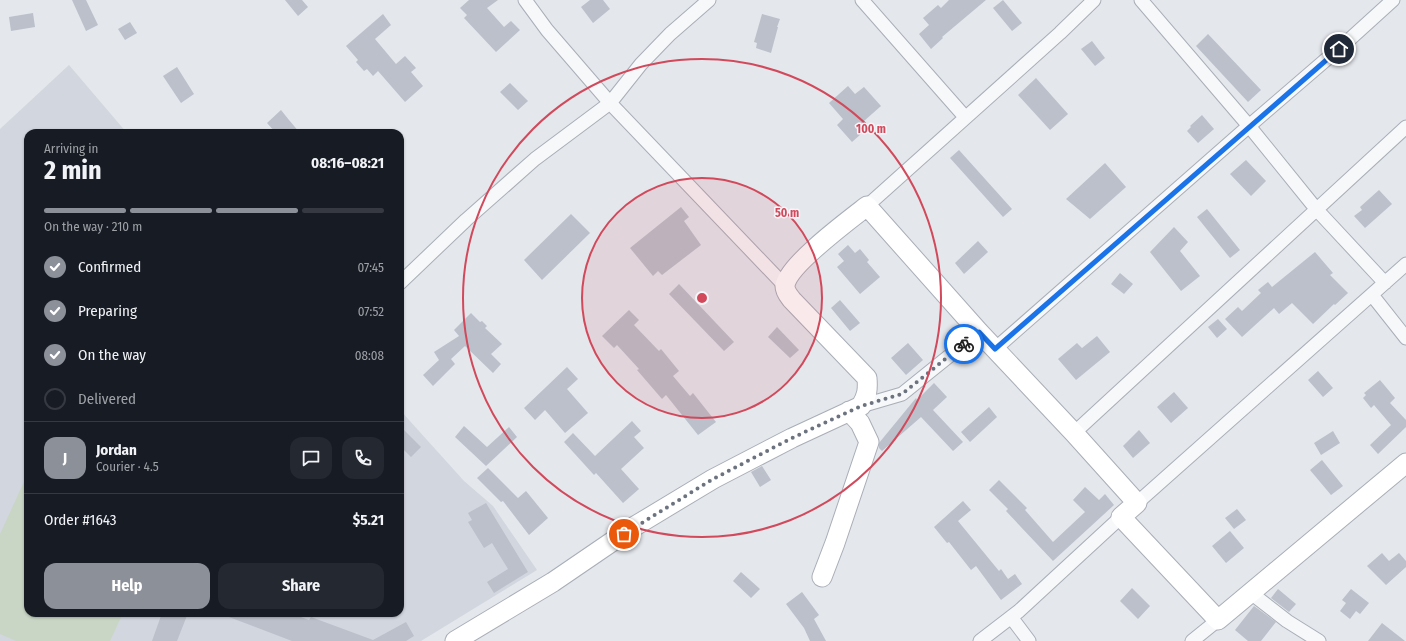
<!DOCTYPE html>
<html lang="en">
<head>
<meta charset="utf-8">
<style>
  body { margin:0; font-family:"Fira Sans Condensed",sans-serif; background:#242831; color:#f1f3f6; height:100vh; display:flex; flex-direction:column; font-size:15px; white-space:nowrap }
  * { box-sizing:border-box; margin:0 }
  p { font-size:13px; color:#9ea1a6 }
  .icon { flex:none; width:22px; height:22px; fill:none; stroke:currentColor; stroke-width:2; stroke-linecap:round; stroke-linejoin:round }
  .map { position:relative; flex:1; overflow:hidden }
  .details { position:absolute; left:24px; top:129px; width:380px; height:488px; display:flex; flex-direction:column; background:#171b24; border-radius:12px; box-shadow:0 1px 3px #0004 }
  .details>* { flex:none }
  .pin { position:absolute; display:grid; place-items:center; width:34px; height:34px; color:#fff; margin:-17px; border:2px solid #fff; border-radius:50%; box-shadow:0 1px 4px #0007 }
  .courier { position:absolute; display:grid; place-items:center; width:40px; height:40px; margin:-20px; border:3px solid #1a73e8; border-radius:50%; background:#fff; color:#222; box-shadow:0 1px 5px #0007 }
  .overview em { font-style:normal; font-weight:700 }
  .overview div { display:flex; flex-direction:column-reverse }
  .overview { display:flex; align-items:center; justify-content:space-between; height:68px; padding:0 20px }
  h1 { font-size:26px; font-weight:700; line-height:30px }
  .bar { display:grid; grid-template-columns:repeat(4,1fr); gap:6px 4px; align-content:center; height:48px; padding:0 20px }
  .bar i { height:5px; border-radius:3px; background:#363941 }
  .bar .current { background:#8c9099 }
  .bar p { grid-column:span 4 }
  .line { display:flex; align-items:center; gap:10px; padding:0 20px; border-top:1px solid #363941 }
  .line div { flex:1 }
  .round { display:grid; place-items:center; flex:none; width:42px; height:42px; border-radius:12px; background:#242831 }
  ol { padding:0 20px; list-style:none }
  li { display:flex; align-items:center; gap:12px; height:44px }
  li p { margin-inline-start:auto }
  li .icon { padding:4px; border-radius:50%; background:#8c9099; color:#fff; stroke-width:4 }
  li:last-child { color:#9ea1a6 }
  li i { width:22px; height:22px; border:2px solid #363941; border-radius:50% }
  .action { display:flex; gap:8px; margin-top:auto; padding:8px 20px }
  .action a { flex:1; height:46px; border-radius:12px; background:#8c9099; color:#fff; font-size:16px; font-weight:700; line-height:46px; text-align:center }
  .action a+a { background:#242831; color:#f1f3f6 }
  .map>svg:first-child { display:block }
  .built { fill:#d2d6de }
  .green { fill:#c9d6c5 }
  .building { fill:#bbc0ca }
  .lines { fill:none; stroke-linecap:round; stroke-linejoin:round }
  .street-casing { stroke:#a9aeb7; stroke-width:15 }
  .secondary-casing { stroke:#a9aeb7; stroke-width:21 }
  .street { stroke:#f7f8fa; stroke-width:13 }
  .secondary { stroke:#fff; stroke-width:19 }
  .done { stroke:#6c737f; stroke-width:4; stroke-dasharray:0 7.2 }
  .route { stroke:#1a73e8; stroke-width:5 }
  .ring { fill:none; stroke:#d1495b; stroke-width:2 }
  .centre { fill:#d1495b; stroke:#f4f6f9; stroke-width:2 }
  .ring-label { font-size:12px; text-anchor:middle; font-weight:bold; fill:#d1495b; stroke:#f4f6f9; stroke-width:3; stroke-linejoin:round; paint-order:stroke }
</style>
</head>
<body>
<div class="map">
<svg width="1406" height="641" viewBox="0 0 1406 641">
  <rect width="100%" height="100%" fill="#e4e7ec"/>
  <!-- built -->
  <path class="built" d="M69,65l58,68h-99v480h372v-203l64,71 29,25 44,64 -116,71h-421v-512z"/>
  <!-- green -->
  <path class="green" d="M28,473v140h95l-13,28h-94l-16,-7v-100z"/>
  <!-- building -->
  <path class="building" d="M72,0h14l12,25 -12,6z
    M285,0h17l6,7 -10,9z
    M469,0h29l-11,8 17,19 7,-6 9,9 -24,22 -32,-34 3,-3 -7,-7z
    M590,0h13l7,9 -17,14 -12,-16z
    M949,0h37l-44,37 1,1 -12,11 -12,-15 10,-9 -6,-7 15,-13 3,3z
    M1003,0l19,23 -10,8 -19,-23z
    M33,13l2,14 -24,4 -2,-14z
    M383,14l8,11 -16,14 21,25 9,-8 11,12 -5,4 12,14 -18,16 -27,-31 -5,5 -6,-7 -3,2 -8,-9 2,-2 -12,-14z
    M762,14l18,5 -3,8h1l-7,26 -15,-5 1,-5 -3,-1z
    M130,22l7,11 -12,7 -7,-11z
    M1208,34l53,56 -13,12 -52,-56z
    M1092,41l13,17 -10,8 -14,-17z
    M177,67l17,27 -13,9 -18,-27z
    M1036,78l32,36 -18,16 -32,-35z
    M510,83l18,18 -10,9 -18,-18z
    M848,86l7,8 9,-7 17,19 -17,15 5,6 -17,15 -15,-17 6,-6 -14,-16z
    M281,110l8,10 11,13h-24l-9,-10z
    M1202,115l12,14 -16,14 -11,-12 4,-4 -1,-1z
    M959,150l53,59 -9,8 -53,-59z
    M1246,160l20,21 -15,15 -21,-22z
    M1105,163l21,24 -36,32 -24,-20z
    M1379,190l13,14 -27,24 -11,-12 8,-6 -2,-3z
    M681,207l8,10 -5,4 17,24 -39,30 -4,-4 -5,5 -23,-28z
    M1207,209l33,41 -10,8 -33,-41z
    M571,214l19,19 -48,47 -18,-20z
    M1174,227l14,15 -8,9 20,25 -19,15 -31,-39z
    M978,241l10,11 -24,22 -9,-11z
    M848,245l7,8 5,-4 9,11 -2,2 13,15 -20,17 -23,-27 7,-6 -6,-7z
    M1315,252l18,21 -3,2 18,18 -13,12 -1,-1 -21,20 -21,-21 -13,11 -5,-6 -32,29 -17,-18 13,-12 4,4 19,-18 -3,-3 10,-8 4,5z
    M1120,273l13,11 -9,10 -13,-10z
    M679,284l55,58 -10,9 -55,-57z
    M840,300l20,23 -10,8 -19,-23z
    M629,310l10,10 -5,5 25,26 2,-2 18,22 -6,5 17,20 3,-3 23,29 -18,13 -32,-40 -4,4 -25,-29 2,-1 -22,-24 -3,3 -12,-12z
    M471,313l9,9 2,-1 5,5 -2,2 17,16 -11,10 10,10 -8,9 -28,-27 -14,13 4,5 -22,22 -10,-11 16,-15 -5,-8 25,-16 -5,-6z
    M1218,319l9,10 -10,9 -9,-11z
    M777,327l22,23 -9,8 -22,-21z
    M1097,336l13,16 -34,28 -18,-21 19,-16 5,5z
    M908,343l15,17 -17,15 -15,-17z
    M567,367l11,12 -11,10 21,24 -23,20 -20,-23 -10,10 -11,-12z
    M1318,371l15,17 -10,9 -15,-17z
    M1380,380l15,18 -5,5 16,17v7l-28,27 -8,-9 21,-20 -17,-20 -3,3 -8,-10 3,-3 -2,-2z
    M934,383l13,14 -14,13 30,32 -10,9 -32,-34 -39,34 -3,-3v-5l37,-45 1,2z
    M1174,392l14,16 -17,15 -14,-16z
    M989,407l8,10 -27,25 -9,-10z
    M632,421l9,10 -7,6 10,11 -23,21 18,20 -16,14 -27,-30 -2,2 -30,-33 9,-9 22,23z
    M400,426l21,21 -10,10 -11,-11z
    M464,426l23,21 22,-20 8,10 -31,29 -31,-29z
    M1139,430l11,13 -17,15 -10,-12z
    M1333,431l7,12 -19,12 -7,-12z
    M1322,460l21,26 -12,9 -21,-25z
    M762,466l9,14 -11,7 -9,-15z
    M488,468l30,30 8,-7 22,27 -19,17 -26,-34 -2,1 -24,-24z
    M999,480l28,28 -2,2 28,32 32,-30 -12,-12 12,-13 14,13 6,-6 9,11 -61,56 -47,-50 2,-2 -19,-19z
    M963,501l8,9 -13,11 41,50 2,-2 7,10 7,-5 7,10 -21,16 -25,-34 -5,4 -22,-28 -2,1 -13,-16z
    M486,503l42,69 -34,21 -7,-11 21,-13 -16,-26 -8,5 -16,-26 4,-2 -4,-7z
    M1237,509l9,11 -12,9 -9,-11z
    M1230,531l14,17 -18,15 -14,-17z
    M1382,553l7,8 10,-8 7,8v6l-20,18 -19,-19z
    M741,572l19,17 -9,9 -18,-17z
    M1132,588l18,18 -12,13 -18,-18z
    M1278,589l18,15 -7,8 -18,-14z
    M1351,589l18,14 -9,11 -4,-3 -6,8 -10,-8 6,-8 -4,-3z
    M802,592l17,23 -5,4 12,22h-16l-6,-13 -18,-24z
    M1254,606l22,16 -15,19h-13l-13,-11z
    M162,613h26l-11,28h-25z
    M221,613h69l19,7 2,-3 62,23 33,-18 8,14 -8,5h-114l-71,-27z
    M1382,623l23,18h-37z"/>
  <g class="lines">
    <defs>
      <path id="street" d="M525,0l22,30 63,73 175,183
        M862,0l103,117
        M1141,0l108,126 101,-87 43,-39
        M867,206l193,-173 34,-33
        M400,283l66,-63 69,-61 75,-56 31,-39 29,-30 39,-34
        M1372,295l34,43
        M995,349l254,-223 68,84 68,73
        M861,406l41,-12 77,-62
        M1074,433l332,-306
        M1137,503l269,-239
        M1251,593l36,28 32,20
        M1011,617l18,24
        M980,641l39,-30 102,-94
        M1192,641l26,-21"/>
      <path id="secondary" d="M822,577l13,-34 34,-101 -9,-19 -11,-12
        M455,641l98,-59 82,-56 78,-47 79,-41 69,-32c6,-10 7,-16 6,-28l-75,-78c-3,-4 -7,-8 -7,-14 2,-20 64,-66 82,-80l112,126 95,101 63,70 -16,14 97,103 188,-157"/>
    </defs>
    <!-- street casing -->
    <use href="#street" class="street-casing"/>
    <!-- secondary casing -->
    <use href="#secondary" class="secondary-casing"/>
    <!-- street -->
    <use href="#street" class="street"/>
    <!-- secondary -->
    <use href="#secondary" class="secondary"/>
  </g>
  <g class="lines">
    <!-- done -->
    <path class="done" d="M624,534l89,-55 79,-41 69,-32 41,-12 62,-50"/>
    <!-- route -->
    <path class="route" d="M964,344l15,-12 16,17 344,-300"/>
  </g>
  <!-- distance rings -->
  <circle cx="702" cy="298" r="120" fill="#d1495b" fill-opacity=".12"/>
  <g class="ring">
    <circle cx="702" cy="298" r="120"/>
    <circle cx="702" cy="298" r="239"/>
  </g>
  <circle cx="702" cy="298" r="6" class="centre"/>
  <g class="ring-label">
    <text x="871" y="133">100 m</text>
    <text x="787" y="217">50 m</text>
  </g>
</svg>
<div class="pin" style="left:624px;top:534px;background:#ea580c"><svg class="icon" aria-label="bag" viewBox="0 0 24 24"><path d="M5 8h14l-1 12H6zM9 8a3 3 0 0 1 6 0"/></svg></div>
<div class="pin" style="left:1339px;top:49px;background:#1f2937"><svg class="icon" aria-label="home" viewBox="0 0 24 24"><path d="M3 11l9-7 9 7M6 9v11h12V9"/></svg></div>
<div class="courier" style="left:964px;top:344px"><svg class="icon" aria-label="bike" viewBox="0 0 24 24"><circle cx="6" cy="16" r="4"/><circle cx="18" cy="16" r="4"/><path d="M6 16l4-8h5l3 8M10 8l3 8H6M13 5h3"/></svg></div>
<section class="details">
<div class="overview"><div><h1>2 min</h1><p>Arriving in</p></div><em>08:16–08:21</em></div>
<div class="bar"><i class="current"></i><i class="current"></i><i class="current"></i><i></i><p>On the way · 210 m</p></div>
<ol>
<li><svg class="icon" aria-label="check" viewBox="0 0 24 24"><path d="M5 12l5 5 9-10"/></svg>Confirmed<p>07:45</p></li>
<li><svg class="icon" aria-label="check" viewBox="0 0 24 24"><path d="M5 12l5 5 9-10"/></svg>Preparing<p>07:52</p></li>
<li><svg class="icon" aria-label="check" viewBox="0 0 24 24"><path d="M5 12l5 5 9-10"/></svg>On the way<p>08:08</p></li>
<li><i></i>Delivered</li>
</ol>
<div class="line" style="height:72px"><b class="round" style="background:#8c9099;color:#fff">J</b><div><b>Jordan</b><p>Courier · 4.5</p></div><a class="round"><svg class="icon" aria-label="chat" viewBox="0 0 24 24"><path d="M4 5h16v11H9l-5 4z"/></svg></a><a class="round"><svg class="icon" aria-label="phone" viewBox="0 0 24 24"><path d="M5 4h4l2 5-3 2q2 4 5 5l2-3 5 2v4C11 20 4 13 5 4z"/></svg></a></div>
<div class="line" style="height:52px"><div>Order #1643</div><b>$5.21</b></div>
<div class="action"><a>Help</a><a>Share</a></div>
</section>
</div>
</body>
</html>
